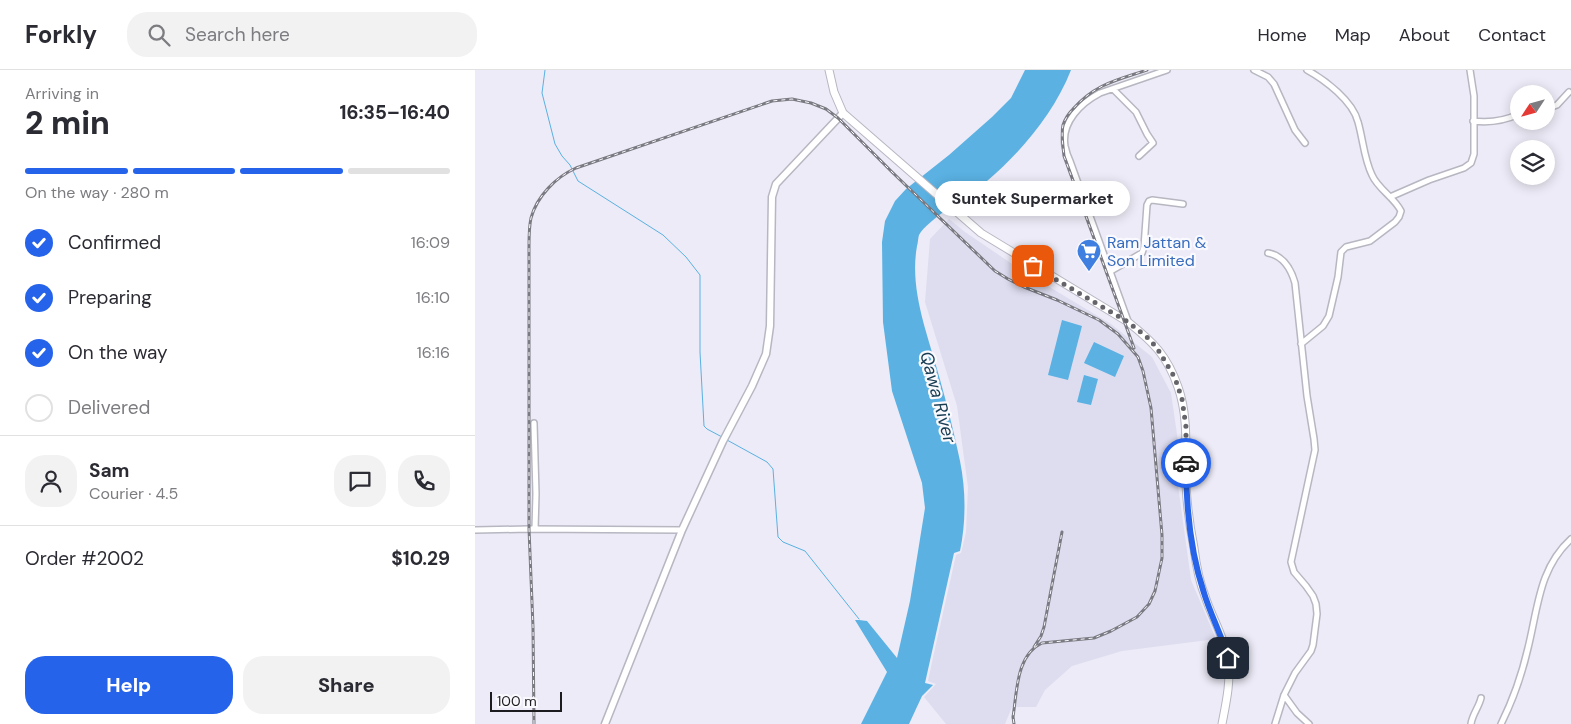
<!DOCTYPE html>
<html lang="en">
<head>
<meta charset="utf-8">
<style>
  body { margin:0; font-family:"DM Sans",sans-serif; background:#f2f2f3; color:#2b2b33; height:100vh; display:flex; flex-direction:column; font-size:19px; white-space:nowrap }
  * { box-sizing:border-box; margin:0 }
  p { font-size:16px; color:#7c7c81 }
  .icon { flex:none; width:28px; height:28px; fill:none; stroke:currentColor; stroke-width:2; stroke-linecap:round; stroke-linejoin:round }
  .map { position:relative; flex:1; overflow:hidden }
  .panel { display:flex; flex-direction:column; background:#fff; width:475px }
  .panel>* { flex:none }
  .needle { width:32px; rotate:234deg }
  .buttons { position:absolute; left:1035px; top:15px; display:grid; gap:10px }
  .buttons a { display:grid; place-items:center; width:45px; height:45px; border-radius:50%; background:#fff; box-shadow:0 2px 12px #0003; font-size:25px }
  .scale { position:absolute; left:15px; bottom:12px; width:72px; box-sizing:border-box; padding-left:5px; border:2px solid #1c1c20; border-top:0; font-size:14px; line-height:18px; white-space:nowrap; color:#1c1c20; -webkit-text-stroke:4px #faf9fe; paint-order:stroke }
  .pin { position:absolute; display:grid; place-items:center; width:42px; height:42px; color:#fff; margin:-21px; border-radius:10px; box-shadow:0 2px 8px #0006 }
  .courier { position:absolute; display:grid; place-items:center; width:50px; height:50px; margin:-25px; border:4px solid #2563eb; border-radius:50%; background:#fff; color:#222; box-shadow:0 1px 6px #0007 }
  .bubble { position:absolute; height:35px; border-radius:18px; background:#fff; box-shadow:0 2px 12px #0003; font-size:16px; font-weight:800; line-height:35px; text-align:center }
  .summary em { font-style:normal; font-weight:800 }
  .summary div { display:flex; flex-direction:column-reverse }
  .summary { display:flex; align-items:center; justify-content:space-between; height:85px; padding:0 25px }
  h1 { font-size:32px; font-weight:800; line-height:38px }
  .bar { display:grid; grid-template-columns:repeat(4,1fr); gap:8px 5px; align-content:center; height:60px; padding:0 25px }
  .bar i { height:6px; border-radius:4px; background:#e1e1e2 }
  .bar .current { background:#2563eb }
  .bar p { grid-column:span 4 }
  .line { display:flex; align-items:center; gap:12px; padding:0 25px; border-top:1px solid #e1e1e2 }
  .line div { flex:1 }
  .round { display:grid; place-items:center; flex:none; width:52px; height:52px; border-radius:20px; background:#f2f2f3 }
  ol { padding:0 25px; list-style:none }
  li { display:flex; align-items:center; gap:15px; height:55px }
  li p { margin-inline-start:auto }
  li .icon { padding:5px; border-radius:50%; background:#2563eb; color:#fff; stroke-width:4 }
  li:last-child { color:#7c7c81 }
  li i { width:28px; height:28px; border:2px solid #e1e1e2; border-radius:50% }
  .primary-button { display:flex; gap:10px; margin-top:auto; padding:10px 25px }
  .primary-button a { flex:1; height:58px; border-radius:20px; background:#2563eb; color:#fff; font-size:20px; font-weight:800; line-height:58px; text-align:center }
  .primary-button a+a { background:#f2f2f3; color:#2b2b33 }
  header { display:flex; align-items:center; gap:30px; box-sizing:border-box; height:70px; padding:0 25px; background:#fff; border-bottom:1px solid #e1e1e2 }
  header strong { font-size:24px }
  nav { display:flex; gap:28px; margin-inline-start:auto; font-size:18px }
  .search { width:350px; height:45px; background:#f2f2f3; display:flex; align-items:center; gap:12px; box-sizing:border-box; padding:0 18px; border-radius:20px; color:#7c7c81; font-size:19px }
  main { display:flex; flex:1; min-height:0 }
  .map>svg:first-child { display:block }
  .built { fill:#deddf0 }
  .water { fill:#5ab1e2 }
  .lines { fill:none; stroke-linecap:round; stroke-linejoin:round }
  .stream { stroke:#5ab1e2; stroke-width:1 }
  .minor-casing { stroke:#b7b7c2; stroke-width:8 }
  .tertiary-casing { stroke:#b7b7c2; stroke-width:9 }
  .secondary-casing { stroke:#b7b7c2; stroke-width:9 }
  .minor { stroke:#fff; stroke-width:5 }
  .tertiary { stroke:#fff; stroke-width:6 }
  .secondary { stroke:#fff; stroke-width:7 }
  .rail-casing { stroke:#7a7a82; stroke-width:3 }
  .rail { stroke:#faf9fe; stroke-width:1; stroke-dasharray:4; stroke-linecap:butt }
  .done { stroke:#65646b; stroke-width:5; stroke-dasharray:0 9 }
  .route { stroke:#2563eb; stroke-width:6 }
  .labels { text-anchor:middle; dominant-baseline:central; stroke-width:4.5; stroke-linejoin:round; paint-order:stroke }
  .shop-label { font-size:16px; fill:#366cbe; stroke:#faf9fe; text-anchor:start }
  .water-label { font-size:18px; font-style:italic; fill:#173d52; stroke:#faf9fe }
</style>
</head>
<body>
<header>
<strong>Forkly</strong>
<div class="search"><svg class="icon" aria-label="search" viewBox="0 0 24 24"><circle cx="10" cy="10" r="6"/><path d="M15 15l6 6"/></svg>Search here</div>
<nav><a>Home</a><a>Map</a><a>About</a><a>Contact</a></nav>
</header>
<main>
<section class="panel">
<div class="summary"><div><h1>2 min</h1><p>Arriving in</p></div><em>16:35–16:40</em></div>
<div class="bar"><i class="current"></i><i class="current"></i><i class="current"></i><i></i><p>On the way · 280 m</p></div>
<ol>
<li><svg class="icon" aria-label="check" viewBox="0 0 24 24"><path d="M5 12l5 5 9-10"/></svg>Confirmed<p>16:09</p></li>
<li><svg class="icon" aria-label="check" viewBox="0 0 24 24"><path d="M5 12l5 5 9-10"/></svg>Preparing<p>16:10</p></li>
<li><svg class="icon" aria-label="check" viewBox="0 0 24 24"><path d="M5 12l5 5 9-10"/></svg>On the way<p>16:16</p></li>
<li><i></i>Delivered</li>
</ol>
<div class="line" style="height:90px"><a class="round"><svg class="icon" aria-label="person" viewBox="0 0 24 24"><circle cx="12" cy="8" r="4"/><path d="M4 21q1-7 8-7t8 7"/></svg></a><div><b>Sam</b><p>Courier · 4.5</p></div><a class="round"><svg class="icon" aria-label="chat" viewBox="0 0 24 24"><path d="M4 5h16v11H9l-5 4z"/></svg></a><a class="round"><svg class="icon" aria-label="phone" viewBox="0 0 24 24"><path d="M5 4h4l2 5-3 2q2 4 5 5l2-3 5 2v4C11 20 4 13 5 4z"/></svg></a></div>
<div class="line" style="height:65px"><div>Order #2002</div><b>$10.29</b></div>
<div class="primary-button"><a>Help</a><a>Share</a></div>
</section>
<div class="map">
<svg width="1096" height="654" viewBox="0 0 1096 654">
  <rect width="100%" height="100%" fill="#ecebf7"/>
  <!-- built -->
  <path class="built" d="M474,149l16,13 53,36 93,56 41,33 19,36 7,48 -2,30 15,109 25,59 -94,12 -50,15 -27,24 -9,17h-24l-7,17h-59l-22,-27 12,-13 -8,-3 6,-28 22,-98 5,-2 5,-21 2,-45 -11,-81 -32,-104 5,-63z"/>
  <!-- water -->
  <path class="water" d="M550,0h46c-17,43 -49,81 -84,111 -15,12 -60,39 -68,54 -1,3 -1,8 -2,11 -8,44 11,89 22,130 8,28 15,57 21,85 6,30 6,61 0,90l-6,2 -29,130 8,2 -11,11 -13,28h-48l26,-52 -32,-52h4l8,1 30,37 13,-57 15,-93 -3,-25 -30,-92 -9,-69 -1,-80 3,-21 10,-20 11,-12 43,-34 43,-38 19,-19z
    M587,250l20,6 -14,54 -20,-5z
    M619,272l30,14 -9,21 -31,-14z
    M609,305l14,4 -7,26 -14,-3z"/>
  <g class="lines">
    <!-- stream -->
    <path class="stream" d="M70,0l-3,23 13,51 7,12 8,9 8,16 85,54 23,22 14,18v77l4,74 3,3 15,8
      M252,370l40,22 6,7 5,68 5,5 22,9 54,68"/>
    <defs>
      <path id="minor" d="M779,0l14,7 6,7 21,46 10,13
        M638,19l23,23 11,22 6,9 -14,13
        M1071,39l11,-4 12,-13
        M998,51c16,2 31,0 46,-7
        M915,127l39,-17 35,-12 7,-5 3,-9v-58l-4,-26
        M793,183c16,3 23,16 27,30l12,113 7,43 1,11 -24,112 3,10 12,14 7,10 3,8 1,10 -4,31 -2,6 -16,22 -11,22 -9,29
        M634,202l33,-19 2,-6 3,-42 2,-4 3,-1 31,4
        M653,251l-58,-160c-2,-4 -4,-10 -5,-15 -4,-24 16,-43 35,-53l67,-23
        M826,274l22,-18 6,-10 9,-39 3,-25 5,-5 24,-6 25,-19 4,-5 2,-6c-7,-14 -23,-22 -29,-36 -8,-16 -9,-36 -14,-53 -5,-21 -33,-42 -51,-52
        M59,353l2,71 -1,35
        M0,460l54,-1 153,1
        M809,625l13,18 12,11
        M996,654c1,-9 8,-17 10,-26
        M1026,654c12,-24 21,-50 27,-76 10,-40 11,-80 43,-109"/>
      <path id="tertiary" d="M130,654l77,-194 41,-89 29,-55 14,-32 4,-28 2,-129 4,-13 67,-71"/>
      <path id="secondary" d="M354,0l5,22 9,21 138,120 147,89c25,20 39,33 50,65 11,31 7,64 8,97 1,22 4,44 8,64 2,16 5,33 11,48 7,22 20,42 23,64 3,22 -2,43 -6,64"/>
    </defs>
    <!-- minor casing -->
    <use href="#minor" class="minor-casing"/>
    <!-- tertiary casing -->
    <use href="#tertiary" class="tertiary-casing"/>
    <!-- secondary casing -->
    <use href="#secondary" class="secondary-casing"/>
    <!-- minor -->
    <use href="#minor" class="minor"/>
    <!-- tertiary -->
    <use href="#tertiary" class="tertiary"/>
    <!-- secondary -->
    <use href="#secondary" class="secondary"/>
    <defs>
      <path id="rail" d="M659,278l-70,-192c-1,-10 -3,-22 -1,-31 2,-6 6,-12 10,-16 22,-25 44,-29 74,-39
        M559,577l7,-11 3,-9 18,-95
        M59,654l-1,-97 -4,-98v-283c0,-9 0,-19 2,-28 6,-22 25,-41 45,-50l196,-67 20,-2 19,4 15,6 12,9 54,54 103,99 13,8 16,8 33,13 42,20 19,14 20,23 5,14 8,37 11,127v23l-7,33 -6,13 -12,13 -26,14 -17,7 -52,5c-26,12 -25,49 -29,74l1,7"/>
    </defs>
    <!-- rail casing -->
    <use href="#rail" class="rail-casing"/>
    <!-- rail -->
    <use href="#rail" class="rail"/>
  </g>
  <g class="lines">
    <!-- done -->
    <path class="done" d="M558,196l95,56 20,16 9,10 18,30 7,21 4,28v36"/>
    <!-- route -->
    <path class="route" d="M711,393c0,42 5,91 18,130 7,23 18,43 24,65"/>
  </g>
  <!-- icons -->
  <defs>
    <symbol id="supermarket-pin" viewBox="-11 -11 22 30"><path d="M0 17L-7.5 6A9.5 9.5 0 1 1 7.5 6Z" fill="#3f7fe0" stroke="#faf9fe"/><path d="M-6-5.5h2.5l.6 2H6L4.5 2H-2.5L-4.4-4H-6ZM-1.5 3.2a1.3 1.3 0 1 0 .1 0ZM3 3.2a1.3 1.3 0 1 0 .1 0Z" fill="#fff"/></symbol>
  </defs>
  <g fill-rule="evenodd">
    <use href="#supermarket-pin" x="600" y="167" width="28" height="38"/>
  </g>
  <g class="labels">
    <!-- shop labels -->
    <g class="shop-label">
      <text x="632" y="172">Ram Jattan &amp;<tspan x="632" dy="18">Son Limited</tspan></text>
    </g>
    <!-- water labels -->
    <g class="water-label">
      <text transform="translate(463 327) rotate(75)">Qawa River</text>
    </g>
  </g>
</svg>
<div class="buttons">
<a><svg class="needle" viewBox="-14 -14 28 28"><path d="M0-13l5 13h-10z" fill="#e53935"/><path d="M0 13l5-13h-10z" fill="#7c7c81"/></svg></a>
<a><svg class="icon" aria-label="layers" viewBox="0 0 24 24"><path d="M12 4l9 5-9 5-9-5zM3 14l9 5 9-5"/></svg></a>
</div>
<div class="scale">100 m</div>
<div class="pin" style="left:558px;top:196px;background:#ea580c"><svg class="icon" aria-label="bag" viewBox="0 0 24 24"><path d="M5 8h14l-1 12H6zM9 8a3 3 0 0 1 6 0"/></svg></div>
<div class="pin" style="left:753px;top:588px;background:#1f2937"><svg class="icon" aria-label="home" viewBox="0 0 24 24"><path d="M3 11l9-7 9 7M6 9v11h12V9"/></svg></div>
<div class="courier" style="left:711px;top:393px"><svg class="icon" aria-label="car" viewBox="0 0 24 24"><path d="M5 17H2v-5l4-1 3-4h7l3 4 3 1v5h-3M9 17h6M6 11h13"/><circle cx="7" cy="17" r="2"/><circle cx="17" cy="17" r="2"/></svg></div>
<div class="bubble" style="left:460px;top:111px;width:195px">Suntek Supermarket</div>
</div>
</main>
</body>
</html>
